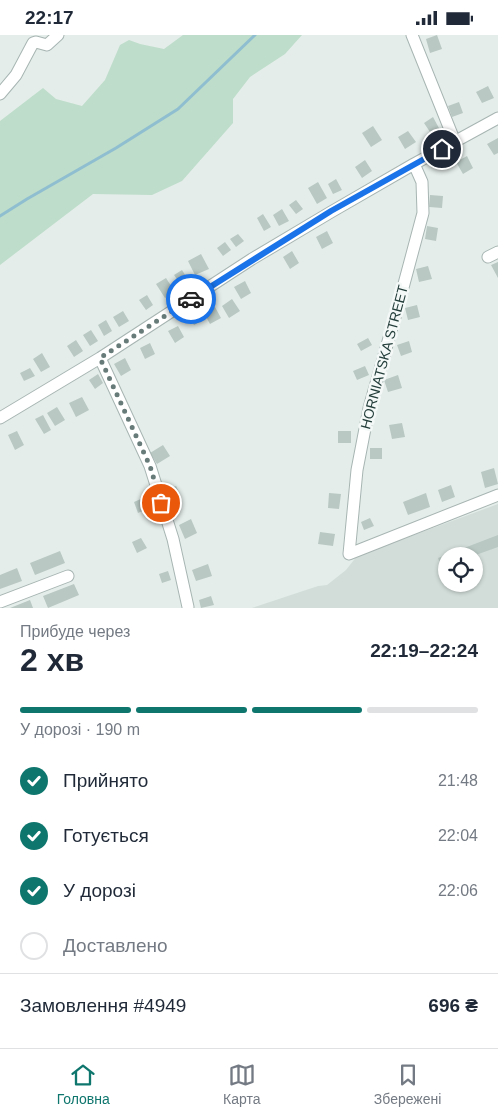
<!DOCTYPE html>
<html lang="uk">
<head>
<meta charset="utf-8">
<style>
  body { margin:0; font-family:Arial,sans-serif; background:#f2f2f3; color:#1f2937; height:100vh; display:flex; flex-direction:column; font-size:19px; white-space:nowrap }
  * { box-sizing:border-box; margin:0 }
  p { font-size:16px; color:#747a83 }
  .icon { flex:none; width:28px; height:28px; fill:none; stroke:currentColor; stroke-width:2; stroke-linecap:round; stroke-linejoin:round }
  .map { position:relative; height:573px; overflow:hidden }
  .sheet { display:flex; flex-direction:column; background:#fff; flex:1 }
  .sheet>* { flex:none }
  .controls { position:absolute; left:438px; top:512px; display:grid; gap:10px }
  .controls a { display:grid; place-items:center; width:45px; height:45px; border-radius:50%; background:#fff; box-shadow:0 1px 4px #0004; font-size:25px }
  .pin { position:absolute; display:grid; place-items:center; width:42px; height:42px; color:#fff; margin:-21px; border:2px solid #fff; border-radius:50%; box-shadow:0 1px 5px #0007 }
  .courier { position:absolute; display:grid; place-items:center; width:50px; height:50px; margin:-25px; border:4px solid #1a73e8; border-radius:50%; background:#fff; color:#222; box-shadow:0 1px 6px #0007 }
  .overview em { font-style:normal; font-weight:700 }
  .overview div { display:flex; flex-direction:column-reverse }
  .overview { display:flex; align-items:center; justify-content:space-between; height:85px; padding:0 20px }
  h1 { font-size:32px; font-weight:700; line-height:38px }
  .bar { display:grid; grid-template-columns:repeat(4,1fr); gap:8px 5px; align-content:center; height:60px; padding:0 20px }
  .bar i { height:6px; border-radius:4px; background:#e0e1e3 }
  .bar .active { background:#0f766e }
  .bar p { grid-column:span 4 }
  .line { display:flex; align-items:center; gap:12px; padding:0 20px; border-top:1px solid #e0e1e3 }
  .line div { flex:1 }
  ol { padding:0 20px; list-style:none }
  li { display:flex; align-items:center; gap:15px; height:55px }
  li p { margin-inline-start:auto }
  li .icon { padding:5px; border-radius:50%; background:#0f766e; color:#fff; stroke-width:4 }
  li:last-child { color:#747a83 }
  li i { width:28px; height:28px; border:2px solid #e0e1e3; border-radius:50% }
  .status { display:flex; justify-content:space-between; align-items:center; height:35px; padding:0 25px; background:#fff; direction:ltr }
  .status svg { height:14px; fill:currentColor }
  .tabs { display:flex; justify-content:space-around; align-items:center; height:70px; border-top:1px solid #e0e1e3; background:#fff; font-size:14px; color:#747a83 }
  .tabs a { display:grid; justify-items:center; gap:2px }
  .tabs .active { color:#0f766e }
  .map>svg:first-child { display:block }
  .built { fill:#d2ddd9; fill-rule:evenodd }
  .green { fill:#beddca }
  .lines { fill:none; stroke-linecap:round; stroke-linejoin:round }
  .stream { stroke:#8ebed0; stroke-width:3 }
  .building { fill:#b9c8c3 }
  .minor-casing { stroke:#a7b5b2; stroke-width:13 }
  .minor { stroke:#fff; stroke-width:11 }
  .done { stroke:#677b78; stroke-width:5; stroke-dasharray:0 9 }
  .route { stroke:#1a73e8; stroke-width:6 }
  .labels { text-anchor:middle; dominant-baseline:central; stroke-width:5; stroke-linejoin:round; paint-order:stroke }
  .street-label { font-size:14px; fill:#243e3a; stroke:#f4f9f8 }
</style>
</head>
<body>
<div class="status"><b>22:17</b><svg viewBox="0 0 49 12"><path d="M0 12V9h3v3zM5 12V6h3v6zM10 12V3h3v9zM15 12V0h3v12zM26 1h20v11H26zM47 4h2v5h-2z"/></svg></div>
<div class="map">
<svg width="498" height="573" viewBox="0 0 498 573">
  <rect width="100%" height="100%" fill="#e4edea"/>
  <!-- built -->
  <path class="built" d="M498,469v104h-246l66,-22 9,-1 19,-15 11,-14zM446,521h28v28h-28z"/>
  <!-- green -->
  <path class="green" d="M183,0h119l-17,19 -35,23 -17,22v24l-51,58 -30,14 -59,-1 -93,71v-144l43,-33 13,11 26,7 23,-26 15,-35 9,-5 11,4 24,5z"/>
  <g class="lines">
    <!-- stream -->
    <path class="stream" d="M0,181l27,-17 89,-51 62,-39 77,-74"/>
  </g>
  <!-- building -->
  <path class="building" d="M437,0l5,14 -12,4 -4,-14z
    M488,51l6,12 -12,5 -6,-11z
    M459,67l4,11 -11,4 -4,-11z
    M433,82l7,13 -8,5 -8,-12z
    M373,91l9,14 -11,7 -9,-14z
    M408,96l8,11 -11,7 -7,-12z
    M498,103v15l-4,2 -7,-11z
    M467,121l6,12 -10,6 -7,-12z
    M365,125l7,11 -10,7 -7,-11z
    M336,144l6,11 -9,4 -5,-10z
    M318,147l9,16 -10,6 -9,-16z
    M430,160l13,1 -1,12 -13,-1z
    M296,165l7,9 -7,5 -7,-9z
    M282,174l7,12 -10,5 -6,-11z
    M263,179l8,13 -7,4 -7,-13z
    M427,191l11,2 -2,13 -11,-2z
    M327,196l6,12 -11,6 -6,-12z
    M238,199l6,7 -8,6 -6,-8z
    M225,207l6,8 -8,6 -6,-8z
    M292,216l7,12 -9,6 -7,-12z
    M201,219l8,15 -14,6 -7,-14z
    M498,227v16l-7,-13z
    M428,231l4,13 -13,3 -3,-13z
    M182,235l7,11 -8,4 -7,-10z
    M166,243l9,14 -10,6 -9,-14z
    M245,246l6,12 -10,6 -7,-12z
    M147,260l6,10 -7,5 -7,-10z
    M232,264l8,12 -11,7 -7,-12z
    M417,270l3,12 -12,3 -3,-12z
    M215,272l6,11 -11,6 -6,-11z
    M123,276l6,10 -10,6 -6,-10z
    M195,276l6,10 -7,4 -6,-10z
    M106,285l6,11 -8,5 -6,-11z
    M178,291l6,11 -9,6 -7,-12z
    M91,295l7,11 -8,5 -7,-11z
    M368,303l4,7 -11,6 -4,-7z
    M76,305l7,11 -9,6 -7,-11z
    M409,306l3,11 -11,4 -4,-11z
    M150,308l5,11 -10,5 -5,-11z
    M42,318l8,14 -9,5 -8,-13z
    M125,323l6,12 -10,6 -7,-12z
    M365,331l4,9 -12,5 -4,-9z
    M30,333l5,8 -11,5 -4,-8z
    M98,339l5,9 -8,6 -6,-9z
    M398,340l4,13 -14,4 -4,-12z
    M82,362l7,13 -13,7 -7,-14z
    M57,372l8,13 -10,6 -8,-13z
    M43,380l8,15 -7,4 -9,-15z
    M402,388l3,14 -13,2 -3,-14z
    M17,396l7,14 -9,5 -7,-15z
    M338,396h13v12h-13z
    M163,410l7,11 -13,8 -7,-11z
    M370,413h12v11h-12z
    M494,433l4,16 -13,4 -4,-16z
    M451,450l4,12 -13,5 -4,-12z
    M176,451l5,10 -11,4 -4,-10z
    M329,458l12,1 -2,15 -11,-1z
    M426,458l4,14 -22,8 -5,-13z
    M145,462l4,11 -11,5 -4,-11z
    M370,483l4,8 -10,4 -3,-8z
    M191,484l6,14 -12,6 -6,-14z
    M320,497l15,2 -2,12 -15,-2z
    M498,500v12l-25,9h-27v10l-4,2 -4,-10z
    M141,503l6,10 -10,5 -5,-11z
    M60,516l5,12 -30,12 -5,-12z
    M208,529l4,12 -16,5 -4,-11z
    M17,533l5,13 -22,8v-14z
    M168,536l3,9 -9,3 -3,-9z
    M74,549l5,11 -31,13 -5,-12z
    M211,561l3,9 -13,3 -2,-8z
    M30,565l3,8h-23z"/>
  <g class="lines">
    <defs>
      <path id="minor" d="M412,0l43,107
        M0,59l16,-19 17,-32 3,-1 11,3 11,-10
        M414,129l8,18 1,31 -26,97 -28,98 -12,62 -8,84 149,-59
        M488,222l10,-5
        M100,323l50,108 23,73 15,68
        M0,383l100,-60 152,-99 79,-47 83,-48 84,-46
        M0,567l68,-26"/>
    </defs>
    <!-- minor casing -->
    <use href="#minor" class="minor-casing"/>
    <!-- minor -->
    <use href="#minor" class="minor"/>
  </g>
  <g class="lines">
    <!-- done -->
    <path class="done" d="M161,468l-11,-37 -50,-108 91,-59"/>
    <!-- route -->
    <path class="route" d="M191,264l140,-88 111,-62"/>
  </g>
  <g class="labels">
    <!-- street labels -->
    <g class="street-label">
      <text transform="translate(384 322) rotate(-75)">HORNIATSKA STREET</text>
    </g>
  </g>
</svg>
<div class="controls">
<a><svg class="icon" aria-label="locate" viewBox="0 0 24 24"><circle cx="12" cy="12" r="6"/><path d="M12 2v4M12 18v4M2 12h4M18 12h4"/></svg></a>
</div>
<div class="pin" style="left:161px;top:468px;background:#ea580c"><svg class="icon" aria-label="bag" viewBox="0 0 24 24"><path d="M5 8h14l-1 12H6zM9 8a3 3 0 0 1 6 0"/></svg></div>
<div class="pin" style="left:442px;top:114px;background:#1f2937"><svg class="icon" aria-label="home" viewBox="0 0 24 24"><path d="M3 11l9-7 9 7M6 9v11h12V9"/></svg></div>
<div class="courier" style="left:191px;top:264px"><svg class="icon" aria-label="car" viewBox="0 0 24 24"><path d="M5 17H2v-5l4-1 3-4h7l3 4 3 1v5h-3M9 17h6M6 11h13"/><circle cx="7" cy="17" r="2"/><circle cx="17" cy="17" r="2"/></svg></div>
</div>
<section class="sheet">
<div class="overview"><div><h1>2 хв</h1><p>Прибуде через</p></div><em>22:19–22:24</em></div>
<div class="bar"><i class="active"></i><i class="active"></i><i class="active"></i><i></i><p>У дорозі · 190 m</p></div>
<ol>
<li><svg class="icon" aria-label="check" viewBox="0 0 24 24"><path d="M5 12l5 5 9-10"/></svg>Прийнято<p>21:48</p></li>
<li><svg class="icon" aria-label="check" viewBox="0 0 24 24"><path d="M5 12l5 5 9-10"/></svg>Готується<p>22:04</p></li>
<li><svg class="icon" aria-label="check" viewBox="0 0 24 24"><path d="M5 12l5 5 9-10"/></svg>У дорозі<p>22:06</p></li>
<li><i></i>Доставлено</li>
</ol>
<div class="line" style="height:65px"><div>Замовлення #4949</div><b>696 ₴</b></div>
</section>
<nav class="tabs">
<a class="active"><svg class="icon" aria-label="home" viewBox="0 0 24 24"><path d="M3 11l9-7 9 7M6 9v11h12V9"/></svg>Головна</a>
<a><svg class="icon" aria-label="map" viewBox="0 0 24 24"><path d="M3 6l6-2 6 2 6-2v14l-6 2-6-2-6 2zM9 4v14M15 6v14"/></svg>Карта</a>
<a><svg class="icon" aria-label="saved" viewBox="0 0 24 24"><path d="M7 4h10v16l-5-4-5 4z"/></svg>Збережені</a>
</nav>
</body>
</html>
